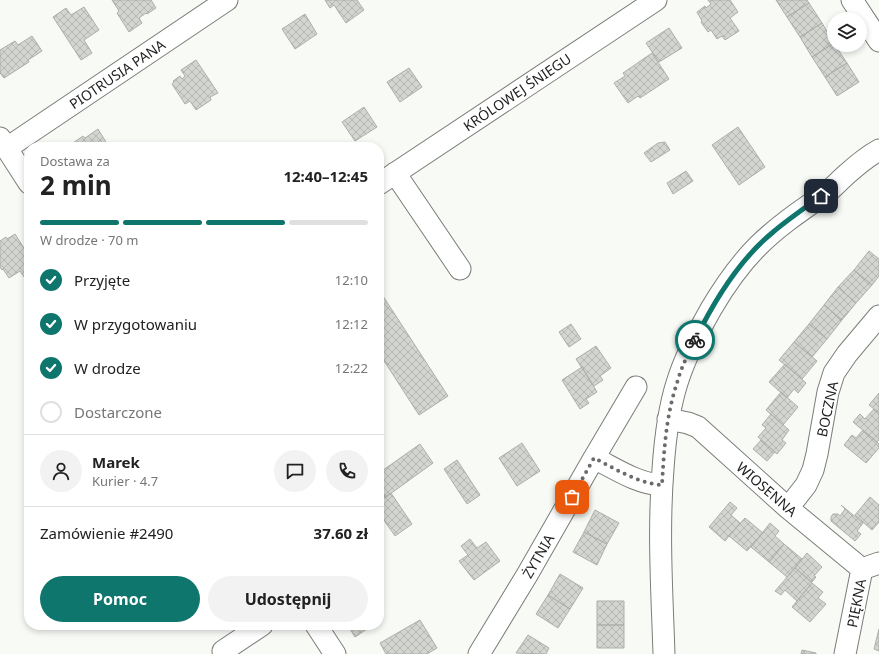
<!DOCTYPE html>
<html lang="pl">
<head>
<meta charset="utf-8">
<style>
  body { margin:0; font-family:"Noto Sans",sans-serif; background:#f2f2f2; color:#222; height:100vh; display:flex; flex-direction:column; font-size:15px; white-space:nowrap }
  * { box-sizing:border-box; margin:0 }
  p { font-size:13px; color:#767676 }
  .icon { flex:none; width:22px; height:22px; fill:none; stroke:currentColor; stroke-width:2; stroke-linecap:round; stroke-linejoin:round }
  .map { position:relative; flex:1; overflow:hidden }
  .panel { position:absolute; left:24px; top:142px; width:360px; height:488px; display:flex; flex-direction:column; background:#fff; border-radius:16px; box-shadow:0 2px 6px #0003 }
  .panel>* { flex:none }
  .buttons { position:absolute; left:827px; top:12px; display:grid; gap:8px }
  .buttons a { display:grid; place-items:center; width:40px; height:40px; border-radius:50%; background:#fff; box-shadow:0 2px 6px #0003; font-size:20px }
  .pin { position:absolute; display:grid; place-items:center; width:34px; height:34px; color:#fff; margin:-17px; border-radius:8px; box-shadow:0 2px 6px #0006 }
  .courier { position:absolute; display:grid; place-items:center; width:40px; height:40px; margin:-20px; border:3px solid #0f766e; border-radius:50%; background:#fff; color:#222; box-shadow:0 1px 5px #0007 }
  .head em { font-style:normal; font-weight:700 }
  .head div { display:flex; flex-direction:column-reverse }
  .head { display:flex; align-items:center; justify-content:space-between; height:68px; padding:0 16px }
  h1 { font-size:26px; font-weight:700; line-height:30px }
  .bar { display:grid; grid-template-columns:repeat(4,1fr); gap:6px 4px; align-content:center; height:48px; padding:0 16px }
  .bar i { height:5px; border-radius:3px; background:#e0e0e0 }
  .bar .current { background:#0f766e }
  .bar p { grid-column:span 4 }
  .line { display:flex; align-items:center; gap:10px; padding:0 16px; border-top:1px solid #e0e0e0 }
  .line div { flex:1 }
  .round { display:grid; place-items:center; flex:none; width:42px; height:42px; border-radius:21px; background:#f2f2f2 }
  ol { padding:0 16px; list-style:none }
  li { display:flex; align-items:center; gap:12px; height:44px }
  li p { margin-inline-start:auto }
  li .icon { padding:4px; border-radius:50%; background:#0f766e; color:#fff; stroke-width:4 }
  li:last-child { color:#767676 }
  li i { width:22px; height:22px; border:2px solid #e0e0e0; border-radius:50% }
  .action { display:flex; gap:8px; margin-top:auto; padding:8px 16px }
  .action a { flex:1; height:46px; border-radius:24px; background:#0f766e; color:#fff; font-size:16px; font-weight:700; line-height:46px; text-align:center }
  .action a+a { background:#f2f2f2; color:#222 }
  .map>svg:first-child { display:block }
  .building { fill:url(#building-cross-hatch); stroke:#acafaa }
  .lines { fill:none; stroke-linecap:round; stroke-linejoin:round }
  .minor-casing { stroke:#7b7d79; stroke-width:23 }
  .minor { stroke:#fff; stroke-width:21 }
  .done { stroke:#6b6c69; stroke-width:4; stroke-dasharray:0 7.2 }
  .route { stroke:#0f766e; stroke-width:5 }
  .labels { text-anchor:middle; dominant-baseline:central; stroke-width:3; stroke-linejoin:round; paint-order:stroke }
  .street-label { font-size:14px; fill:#1f201e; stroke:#fff }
</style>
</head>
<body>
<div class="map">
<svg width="879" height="654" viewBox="0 0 879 654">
  <defs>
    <pattern id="building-cross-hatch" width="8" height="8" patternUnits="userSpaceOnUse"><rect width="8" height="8" fill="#d2d5d0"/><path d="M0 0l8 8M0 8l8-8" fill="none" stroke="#b4b7b2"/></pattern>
  </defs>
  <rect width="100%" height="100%" fill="#f7faf5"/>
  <!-- building -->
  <path class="building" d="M112,0h39l5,8 -9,6 -1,-1 -7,5 3,5 -13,9 -12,-19 2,-2z
    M325,0h32l7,10 -18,13 -12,-18 -4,3z
    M708,0h22l8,12 -8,6 9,13 -14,9 -3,-4 -5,3 -6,-9 -3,2 -7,-10 1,-1 -5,-9 8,-6 1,2 5,-4z
    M776,0h31l2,3 -22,14z
    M809,3l13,20 -22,14 -13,-20z
    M84,7l15,23 -15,10 8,13 -11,7 -28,-43 13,-9 5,7z
    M305,14l12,20 -22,15 -13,-20z
    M822,23l12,20 -22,14 -12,-20z
    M669,28l13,20 -23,14 -13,-19z
    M32,36l10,15 -14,9 1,2 -25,16 -4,-5v-23l15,-9 3,4z
    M834,43v2h1l12,18 -22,14 -13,-20z
    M652,53l17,26 -29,19 -2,-2 -10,7 -14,-20 11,-7 -2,-3z
    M196,60l22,33 -8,4 1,3 -15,10 -6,-9 -5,3 -13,-20 2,-2 -1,-1 7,-5 2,3 3,-3 -4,-6z
    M847,63l12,19 -22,14 -12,-19z
    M409,68l13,19 -22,15 -13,-20z
    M364,107l13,20 -22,14 -13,-19z
    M738,127l27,40 -26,18 -27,-40z
    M98,129l11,18h-38l4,-3 -2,-1 10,-7 2,2z
    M665,142l5,8 -19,12 -7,-9 14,-10z
    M686,171l7,10 -20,13 -6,-11z
    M15,234l12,19 2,-1v21l-5,4 -4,-6 -11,7 -6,-9 -1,1 -2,-3v-26l6,-4 1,2z
    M869,251l10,8v17l-7,9 -18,-15z
    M854,270l18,15 -16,18 -18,-16z
    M838,287l18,16 -14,17 -18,-15z
    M379,290l69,106 -29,19 -40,-62z
    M824,305l18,15 -15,19 -18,-15z
    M571,324l10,15 -12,8 -10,-15z
    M809,324l18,15 -15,18 -18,-15z
    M794,342l23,19 -15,18 -23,-19z
    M596,346l15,22 -11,8 3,4 -9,6 -18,-27z
    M785,364l21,19 -8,10 -4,-4 -7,9 -18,-16z
    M582,367l15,25 -11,7 3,4 -9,6 -18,-29z
    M781,392l17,15 -15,18 -17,-15z
    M879,393v20l-10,-8z
    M874,409l5,4v27l-2,2 -24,-20 7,-8 5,5z
    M771,414l18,16 -7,10 4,3 -9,11 -19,-17 8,-9 -4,-3z
    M863,430l16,14v4l-13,15 -22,-18 8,-10 4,3z
    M761,440l14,12 -8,9 -14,-12z
    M522,443l18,28 -23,15 -18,-28z
    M420,444l13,19 -47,34 -7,-10v-14z
    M457,460l23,35 -13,9 -23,-35z
    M379,487l7,10 -7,4z
    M391,493l21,31 -17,12 -16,-23v-12z
    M870,497l9,8v17l-7,8 -17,-15z
    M730,502l7,6 -6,7 9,8 -15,18 -16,-14z
    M841,505l22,18 -6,8 4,3 -6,7 -24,-20v-4l2,-3h5l2,2 5,-7z
    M595,510l24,13 -12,21 -23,-12z
    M745,518l18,15 -16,18 -18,-15z
    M770,523l9,8 -4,5 9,8 -15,18 -18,-15z
    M584,532l23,12 -10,21 -24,-13z
    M470,539l7,9 9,-6 14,19 -26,19 -15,-19 9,-6 -7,-9z
    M784,544l18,15 -15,18 -18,-15z
    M807,553l15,14 -8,9 2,1 -4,5 -17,-14z
    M795,568l17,15 -15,18 -12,-11 -4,5 -6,-4z
    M560,574l23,14 -13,21 -22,-14z
    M812,583l11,9 -5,6 8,6 -16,18 -18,-15z
    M548,595l22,14 -12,19 -22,-14z
    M597,601h27v24h-27z
    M420,620l17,28 -10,6h-41l-6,-11z
    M349,625h24l-18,12 -5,-8 1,-1z
    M597,625h27v23h-27z
    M879,629v22l-5,-2z
    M528,635l21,13 -3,6 -30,-1z
    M802,650l14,3v1h-15z"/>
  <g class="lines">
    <defs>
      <path id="minor" d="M852,0l27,41
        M0,138l29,45
        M7,148l220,-148
        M395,173l65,96
        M379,184l277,-184
        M668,419l20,4 10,4 90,81 74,61
        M594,458l42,-71
        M788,508l18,-23 7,-15 4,-16 11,-62 6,-19 13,-19 32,-38
        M316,625l19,29
        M223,651l39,-26
        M479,654l48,-79 67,-117c22,11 42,25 67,27
        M664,654c-2,-61 -6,-123 -1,-185 2,-29 5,-58 14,-86 8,-26 21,-51 34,-74 13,-22 29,-45 47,-63 20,-20 44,-36 67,-52 8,-6 15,-14 22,-20 10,-9 21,-18 32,-24
        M845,654l17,-85 17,-6"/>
    </defs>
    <!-- minor casing -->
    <use href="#minor" class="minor-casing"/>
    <!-- minor -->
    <use href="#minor" class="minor"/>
  </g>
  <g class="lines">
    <!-- done -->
    <path class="done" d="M572,497l22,-39c22,11 43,25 68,27 2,-35 4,-69 15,-102 4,-15 11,-29 18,-43"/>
    <!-- route -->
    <path class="route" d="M695,340c19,-39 43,-79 77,-107 15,-13 33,-25 49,-37"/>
  </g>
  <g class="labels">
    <!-- street labels -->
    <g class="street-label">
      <text transform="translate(117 74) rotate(-34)">PIOTRUSIA PANA</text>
      <text transform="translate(517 92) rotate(-34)">KRÓLOWEJ ŚNIEGU</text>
      <text transform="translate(827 409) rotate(-78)">BOCZNA</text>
      <text transform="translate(767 489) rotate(41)">WIOSENNA</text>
      <text transform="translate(538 556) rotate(-60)">ŻYTNIA</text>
      <text transform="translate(856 603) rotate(-79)">PIĘKNA</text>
    </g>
  </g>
</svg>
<div class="buttons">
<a><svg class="icon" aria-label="layers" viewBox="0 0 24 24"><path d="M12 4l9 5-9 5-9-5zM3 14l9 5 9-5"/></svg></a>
</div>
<div class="pin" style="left:572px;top:497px;background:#ea580c"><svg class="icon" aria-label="bag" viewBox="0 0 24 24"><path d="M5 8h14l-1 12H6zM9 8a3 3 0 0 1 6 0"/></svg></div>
<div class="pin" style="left:821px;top:196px;background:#1f2937"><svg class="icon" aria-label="home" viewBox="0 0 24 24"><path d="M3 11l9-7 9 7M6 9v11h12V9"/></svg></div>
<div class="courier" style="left:695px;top:340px"><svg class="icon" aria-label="bike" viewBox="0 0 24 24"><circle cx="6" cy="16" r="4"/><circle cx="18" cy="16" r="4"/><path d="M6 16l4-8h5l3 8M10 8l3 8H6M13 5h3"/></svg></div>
<section class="panel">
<div class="head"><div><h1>2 min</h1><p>Dostawa za</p></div><em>12:40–12:45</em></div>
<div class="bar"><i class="current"></i><i class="current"></i><i class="current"></i><i></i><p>W drodze · 70 m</p></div>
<ol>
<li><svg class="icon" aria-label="check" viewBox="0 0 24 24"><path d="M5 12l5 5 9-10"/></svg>Przyjęte<p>12:10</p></li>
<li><svg class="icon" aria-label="check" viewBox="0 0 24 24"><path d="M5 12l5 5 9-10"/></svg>W przygotowaniu<p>12:12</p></li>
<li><svg class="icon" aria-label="check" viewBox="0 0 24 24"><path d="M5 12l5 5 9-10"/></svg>W drodze<p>12:22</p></li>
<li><i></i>Dostarczone</li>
</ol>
<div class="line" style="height:72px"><a class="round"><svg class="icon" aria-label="person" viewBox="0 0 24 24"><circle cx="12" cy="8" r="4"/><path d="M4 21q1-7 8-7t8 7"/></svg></a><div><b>Marek</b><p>Kurier · 4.7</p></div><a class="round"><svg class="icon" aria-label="chat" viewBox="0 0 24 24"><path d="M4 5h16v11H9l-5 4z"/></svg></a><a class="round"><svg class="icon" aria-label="phone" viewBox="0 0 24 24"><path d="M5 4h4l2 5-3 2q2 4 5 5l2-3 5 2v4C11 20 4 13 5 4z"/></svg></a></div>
<div class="line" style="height:52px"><div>Zamówienie #2490</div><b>37.60 zł</b></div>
<div class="action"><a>Pomoc</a><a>Udostępnij</a></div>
</section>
</div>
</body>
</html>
